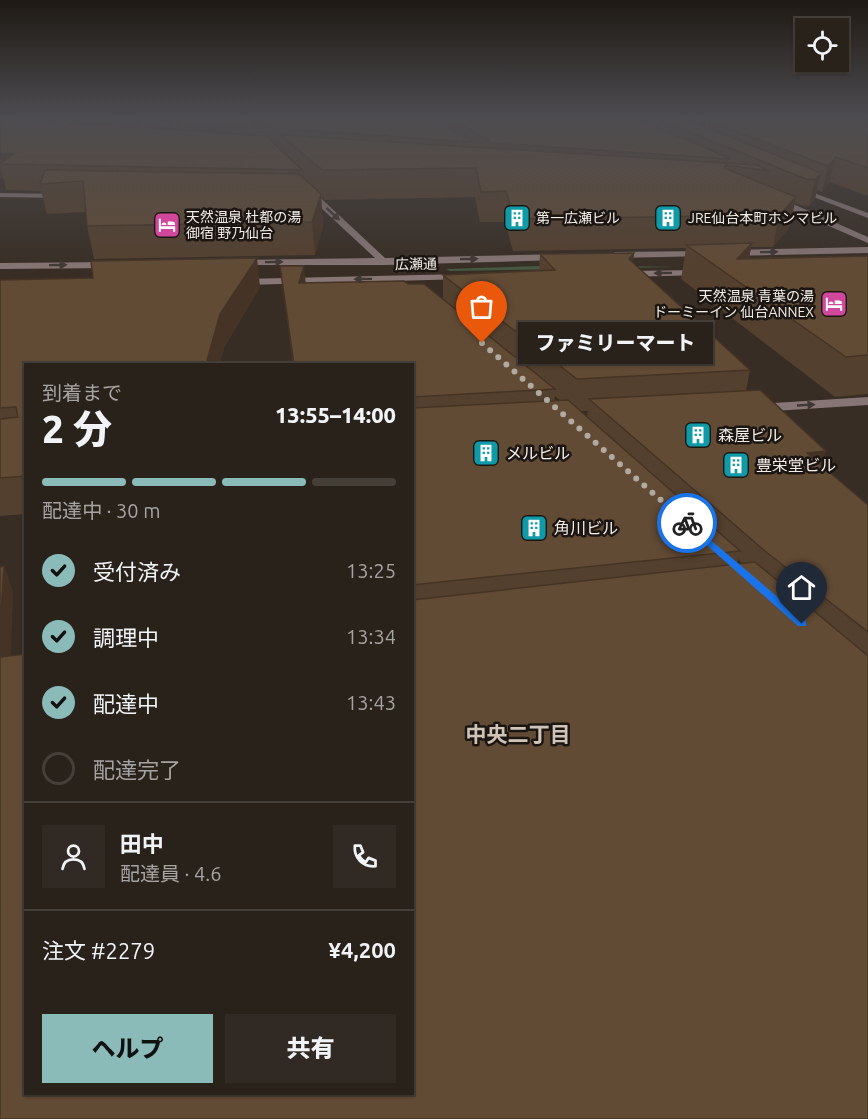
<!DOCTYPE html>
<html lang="ja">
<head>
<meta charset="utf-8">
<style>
  body { margin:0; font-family:Ubuntu,"Noto Sans JP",sans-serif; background:#312a24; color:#f1f3f6; height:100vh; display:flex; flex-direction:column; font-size:22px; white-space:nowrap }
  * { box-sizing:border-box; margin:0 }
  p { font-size:20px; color:#a5a4a3 }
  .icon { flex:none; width:33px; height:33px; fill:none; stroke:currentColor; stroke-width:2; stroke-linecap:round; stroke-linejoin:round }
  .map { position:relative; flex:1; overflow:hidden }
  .details { position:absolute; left:24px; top:363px; width:390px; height:732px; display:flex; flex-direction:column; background:#29221b; border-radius:0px; box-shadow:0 2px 4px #0004,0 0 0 2px #453f3a }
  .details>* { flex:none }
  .controls { position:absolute; left:795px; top:18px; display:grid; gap:12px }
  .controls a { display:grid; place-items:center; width:54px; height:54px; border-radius:0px; background:#29221b; box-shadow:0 2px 4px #0004,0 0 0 2px #453f3a; font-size:30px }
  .pin { position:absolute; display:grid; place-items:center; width:51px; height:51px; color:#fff; margin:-62px -26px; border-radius:50% 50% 50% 0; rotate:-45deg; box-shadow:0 0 6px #0007 }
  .pin .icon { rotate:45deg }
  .courier { position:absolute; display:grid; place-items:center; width:60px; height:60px; margin:-30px; border:4px solid #1a73e8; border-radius:50%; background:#fff; color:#222; box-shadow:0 2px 8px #0007 }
  .bubble { position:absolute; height:42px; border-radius:0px; background:#29221b; box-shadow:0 2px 4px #0004,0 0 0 2px #453f3a; font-size:20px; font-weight:800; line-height:42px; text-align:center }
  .headline em { font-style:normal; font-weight:800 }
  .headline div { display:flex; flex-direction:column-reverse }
  .headline { display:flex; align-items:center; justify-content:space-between; height:102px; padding:0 18px }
  h1 { font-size:39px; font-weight:800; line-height:45px }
  .bar { display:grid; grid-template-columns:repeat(4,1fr); gap:9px 6px; align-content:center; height:72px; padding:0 18px }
  .bar i { height:8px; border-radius:4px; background:#453f3a }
  .bar .selected { background:#8bbbb9 }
  .bar p { grid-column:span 4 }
  .line { display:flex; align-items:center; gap:15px; padding:0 18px; border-top:2px solid #453f3a }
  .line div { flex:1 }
  .round { display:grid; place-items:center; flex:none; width:63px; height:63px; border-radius:0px; background:#312a24 }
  ol { padding:0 18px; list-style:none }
  li { display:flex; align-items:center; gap:18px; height:66px }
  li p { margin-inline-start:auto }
  li .icon { padding:6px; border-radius:50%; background:#8bbbb9; color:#111; stroke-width:4 }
  li:last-child { color:#a5a4a3 }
  li i { width:33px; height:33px; border:3px solid #453f3a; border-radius:50% }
  .button { display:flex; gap:12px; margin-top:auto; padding:12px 18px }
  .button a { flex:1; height:69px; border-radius:0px; background:#8bbbb9; color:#111; font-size:24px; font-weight:800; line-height:69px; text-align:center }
  .button a+a { background:#312a24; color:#f1f3f6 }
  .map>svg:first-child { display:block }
  .green { fill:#455941 }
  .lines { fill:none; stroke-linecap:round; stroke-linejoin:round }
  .minor { fill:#877675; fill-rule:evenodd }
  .wall { fill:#54402e; fill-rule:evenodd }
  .shaded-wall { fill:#453425 }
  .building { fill:#624b35; stroke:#453425; stroke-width:1.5 }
  .oneway { fill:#413835 }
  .route { fill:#1a73e8 }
  .done { stroke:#b1aaa3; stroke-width:6; stroke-dasharray:0 10.8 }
  .labels { text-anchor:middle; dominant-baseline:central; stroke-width:5; stroke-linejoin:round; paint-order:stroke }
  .far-poi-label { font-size:14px; fill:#f3ede7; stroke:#1b1612; text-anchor:start }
  .far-street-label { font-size:14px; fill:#f3ede7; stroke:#1b1612 }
  .poi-label { font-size:16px; fill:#f3ede7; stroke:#1b1612; text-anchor:start }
  .near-neighbourhood-label { font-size:21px; font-weight:bold; fill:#d0c4b9; stroke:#1b1612 }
</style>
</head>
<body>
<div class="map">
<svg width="868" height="1119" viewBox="0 0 868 1119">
  <rect width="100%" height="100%" fill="#372d24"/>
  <!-- green -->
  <path class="green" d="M568,265l108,2 -226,4 -4,-2z"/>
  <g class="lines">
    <!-- minor -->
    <path class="minor" d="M795,186l73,27v5l-73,-28z
      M305,189h6l74,69 176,-4 4,3 -4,3 -176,5h-151l-2,-2 5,-3 138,-2 -70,-65z
      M0,193l63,1 4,2 -4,2 -63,-1z
      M771,197h6l91,40v6l-97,-42z
      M868,247v6l-139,3 -4,-3 4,-3z
      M705,251l4,3 -1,2 -93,2 -4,-3 4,-3z
      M0,263l111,-1 5,3 -5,3 -111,1z
      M700,270l5,3 -2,2 -78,2 -5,-3 5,-3z
      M463,274l5,3 -2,2 -225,6 -5,-3 5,-3z
      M868,397v8l-108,7 -6,-4 6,-4z"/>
  </g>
  <!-- wall -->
  <path class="wall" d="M0,117h868v79l-38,-14 -8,10 -5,-2 -2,9 -6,7 -9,-1 -5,-2 -6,25 -16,19h-22l-2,11 119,-2v138l-33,3 -154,-118 5,-31 -173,3 -8,-29h-25l-5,-25 -151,3 -3,-3 2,29 -8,29 -221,4 -7,-33 -1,-14 -39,2 -6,-23 -35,-1 -2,-11h-4z
    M634,253l-1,10 117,107 -4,21 76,75 46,39v614h-868l4,-553 9,27 -3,63 16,438h386v-730h-119l-13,-98 25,17 103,1 35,15v-24l96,-5 1,-16zM555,396l6,5h-7zM581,411h7l-1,6zM738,559l5,5h-6z
    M0,280l260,7 -35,59 -199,18v150l-26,2z"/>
  <!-- shaded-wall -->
  <path class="shaded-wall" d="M15,153l-15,11v-10z
    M836,157l-6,25 -8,10 6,-26z
    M0,165l4,14h-4z
    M821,173l-6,26 -6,7 6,-26z
    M321,194l2,32 -8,29 -3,-33z
    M796,197l-7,31 -16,19 6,-32z
    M752,243l-7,35 -8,-19z
    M634,253l-3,27 -2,-21z
    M257,258l3,29 -35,59 -5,18h-14l14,-50z
    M304,266l2,20 -7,-3z
    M826,451l-7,25 -12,-23z
    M4,566l9,27 -3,65 -10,4v-32z"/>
  <!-- building -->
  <path class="building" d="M106,117h139l11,10z
    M258,117h174l41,25 -202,-14z
    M448,117h185l98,42 -238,-16z
    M653,117h27l141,56 -6,7 -9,-1z
    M698,117l170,1v50l-32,-11 -8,9z
    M0,118l266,18 36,34 -302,-6 15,-11 -15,1z
    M281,135l476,30 13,6 -44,-6 -2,3 72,29 -17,18 -265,4 -8,-28 -25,1 -5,-24 -154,2z
    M45,170l254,4 22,20 -9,28 -225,4 -4,-45 -43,3z
    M752,243l-15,16 131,-3v99l-22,2 -160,-112z
    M634,253l-5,6 121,111 -173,9 -134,-104 112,-5 -15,-16z
    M257,258l-37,56 -14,50h-180v112l-26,2v-59l18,-2 -2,-10 -16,1v-128l93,-2 -2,-17z
    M280,266h24l-5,17 105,-2 4,3h16l131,105 -143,8v-33h-118z
    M760,390l66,61 -19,2 61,52v127l-103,-81 -176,-152z
    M568,400l172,151 -328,34v-177z
    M755,562l113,94v463h-868v-462l26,-3v440h386v-494z
    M4,566l-4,64v-63z"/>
  <!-- one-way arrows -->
  <defs><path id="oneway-solid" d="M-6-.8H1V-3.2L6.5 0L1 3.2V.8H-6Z" transform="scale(1.5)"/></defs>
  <g class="oneway">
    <use href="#oneway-solid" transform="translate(333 214) rotate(43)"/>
    <use href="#oneway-solid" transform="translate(769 252) rotate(-1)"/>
    <use href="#oneway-solid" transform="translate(469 259) rotate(-1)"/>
    <use href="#oneway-solid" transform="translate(274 262) rotate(-1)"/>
    <use href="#oneway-solid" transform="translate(58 265) rotate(-1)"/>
    <use href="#oneway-solid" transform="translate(663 273) rotate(179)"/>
    <use href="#oneway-solid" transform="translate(363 279) rotate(179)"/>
    <use href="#oneway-solid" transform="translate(806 405) rotate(-3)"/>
  </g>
  <!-- sky -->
  <linearGradient id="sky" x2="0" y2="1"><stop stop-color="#1e1914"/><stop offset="0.43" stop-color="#4d4c50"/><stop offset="1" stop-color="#4d4c50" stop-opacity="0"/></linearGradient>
  <rect width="868" height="274" fill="url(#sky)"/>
  <!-- route -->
  <path class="route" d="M687,520l119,101v5h-8l-114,-101 -2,-2z"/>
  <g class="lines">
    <!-- done -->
    <path class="done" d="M482,343l205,180"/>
  </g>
  <!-- icons -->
  <defs>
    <symbol id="building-square" viewBox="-11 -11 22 22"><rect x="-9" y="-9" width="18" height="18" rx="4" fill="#0f9aa8" stroke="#1b1612"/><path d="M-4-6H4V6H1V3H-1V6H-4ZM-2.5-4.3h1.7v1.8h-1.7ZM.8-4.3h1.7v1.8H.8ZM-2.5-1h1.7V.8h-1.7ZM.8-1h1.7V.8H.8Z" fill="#fff"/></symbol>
    <symbol id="hotel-square" viewBox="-11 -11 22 22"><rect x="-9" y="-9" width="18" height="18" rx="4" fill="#d1479c" stroke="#1b1612"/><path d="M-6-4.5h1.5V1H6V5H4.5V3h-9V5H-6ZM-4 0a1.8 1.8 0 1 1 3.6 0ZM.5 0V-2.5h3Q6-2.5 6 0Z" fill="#fff"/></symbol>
  </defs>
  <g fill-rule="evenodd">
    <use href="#building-square" x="502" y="203" width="30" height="30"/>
    <use href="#building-square" x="653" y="203" width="30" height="30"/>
    <use href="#hotel-square" x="152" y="210" width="30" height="30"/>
    <use href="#hotel-square" x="819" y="289" width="30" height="30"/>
    <use href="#building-square" x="683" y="420" width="30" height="30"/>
    <use href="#building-square" x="471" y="438" width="30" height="30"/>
    <use href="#building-square" x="721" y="450" width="30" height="30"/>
    <use href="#building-square" x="519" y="513" width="30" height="30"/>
  </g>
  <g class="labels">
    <!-- far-poi labels -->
    <g class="far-poi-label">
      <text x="186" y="217">天然温泉 杜都の湯<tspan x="186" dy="16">御宿 野乃仙台</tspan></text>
      <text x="536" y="218">第一広瀬ビル</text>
      <text x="688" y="218">JRE仙台本町ホンマビル</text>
      <text x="814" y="296" text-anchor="end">天然温泉 青葉の湯<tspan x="814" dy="16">ドーミーイン 仙台ANNEX</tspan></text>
    </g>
    <!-- far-street labels -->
    <g class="far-street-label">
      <text transform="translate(416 264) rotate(-1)">広瀬通</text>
    </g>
    <!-- poi labels -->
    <g class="poi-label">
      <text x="718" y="435">森屋ビル</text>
      <text x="506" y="453">メルビル</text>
      <text x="756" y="465">豊栄堂ビル</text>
      <text x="554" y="528">角川ビル</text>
    </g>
    <!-- near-neighbourhood labels -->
    <g class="near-neighbourhood-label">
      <text x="518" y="734">中央二丁目</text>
    </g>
  </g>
</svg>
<div class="controls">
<a><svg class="icon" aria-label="locate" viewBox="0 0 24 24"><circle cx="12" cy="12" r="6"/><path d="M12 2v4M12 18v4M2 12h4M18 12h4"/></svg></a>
</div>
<div class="pin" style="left:482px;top:343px;background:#ea580c"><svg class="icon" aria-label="bag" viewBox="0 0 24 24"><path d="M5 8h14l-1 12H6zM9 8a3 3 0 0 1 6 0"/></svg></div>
<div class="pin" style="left:802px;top:624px;background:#1f2937"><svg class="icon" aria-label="home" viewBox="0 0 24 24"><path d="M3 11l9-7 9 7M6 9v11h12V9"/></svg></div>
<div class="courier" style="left:687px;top:523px"><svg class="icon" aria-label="bike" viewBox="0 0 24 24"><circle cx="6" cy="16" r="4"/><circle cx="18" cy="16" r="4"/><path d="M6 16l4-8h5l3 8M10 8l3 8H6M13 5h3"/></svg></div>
<div class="bubble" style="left:518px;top:322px;width:195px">ファミリーマート</div>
<section class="details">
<div class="headline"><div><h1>2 分</h1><p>到着まで</p></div><em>13:55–14:00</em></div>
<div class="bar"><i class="selected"></i><i class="selected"></i><i class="selected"></i><i></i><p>配達中 · 30 m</p></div>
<ol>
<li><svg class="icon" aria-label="check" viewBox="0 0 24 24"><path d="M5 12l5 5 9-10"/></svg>受付済み<p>13:25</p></li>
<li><svg class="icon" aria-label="check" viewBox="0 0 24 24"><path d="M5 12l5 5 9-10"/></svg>調理中<p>13:34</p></li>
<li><svg class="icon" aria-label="check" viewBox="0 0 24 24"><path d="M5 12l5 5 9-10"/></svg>配達中<p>13:43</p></li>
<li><i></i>配達完了</li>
</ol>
<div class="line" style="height:108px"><a class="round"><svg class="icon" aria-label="person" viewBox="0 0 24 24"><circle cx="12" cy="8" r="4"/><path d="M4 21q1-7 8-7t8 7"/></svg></a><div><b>田中</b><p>配達員 · 4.6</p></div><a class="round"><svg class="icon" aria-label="phone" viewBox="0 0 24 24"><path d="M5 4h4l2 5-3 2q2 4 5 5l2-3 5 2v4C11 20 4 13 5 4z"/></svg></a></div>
<div class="line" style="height:78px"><div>注文 #2279</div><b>¥4,200</b></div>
<div class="button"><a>ヘルプ</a><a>共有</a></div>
</section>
</div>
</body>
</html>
